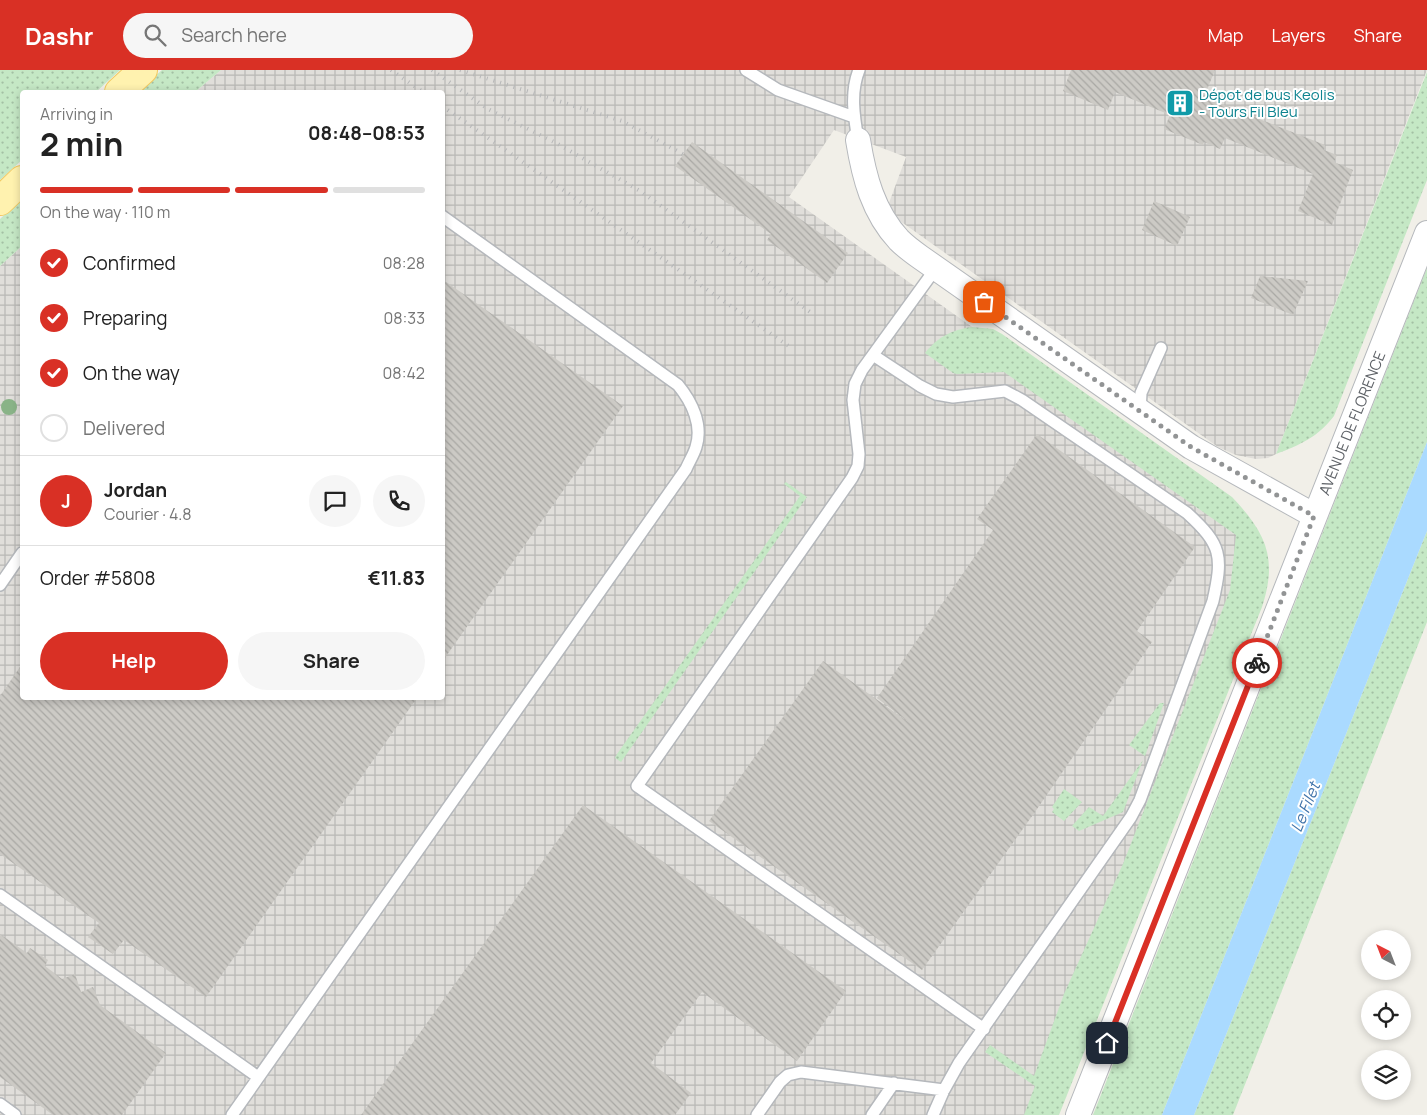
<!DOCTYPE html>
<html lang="en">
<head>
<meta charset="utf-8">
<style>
  body { margin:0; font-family:Manrope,sans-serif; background:#f6f6f6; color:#222; height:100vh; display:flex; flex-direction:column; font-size:19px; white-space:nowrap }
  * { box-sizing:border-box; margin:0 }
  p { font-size:16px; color:#767676 }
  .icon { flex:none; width:28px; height:28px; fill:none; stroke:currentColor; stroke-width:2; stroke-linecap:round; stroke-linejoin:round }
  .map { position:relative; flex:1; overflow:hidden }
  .panel { position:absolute; left:20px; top:20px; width:425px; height:610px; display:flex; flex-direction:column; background:#fff; border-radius:5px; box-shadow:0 2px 8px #0003 }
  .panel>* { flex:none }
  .needle { width:32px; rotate:318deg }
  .tools { position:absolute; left:1361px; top:860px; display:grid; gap:10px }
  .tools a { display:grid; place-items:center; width:50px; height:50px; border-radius:50%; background:#fff; box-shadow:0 2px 8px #0003; font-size:25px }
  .pin { position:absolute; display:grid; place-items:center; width:42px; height:42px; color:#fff; margin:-21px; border-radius:10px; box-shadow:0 2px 8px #0006 }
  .courier { position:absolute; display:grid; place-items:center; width:50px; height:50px; margin:-25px; border:4px solid #d93025; border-radius:50%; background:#fff; color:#222; box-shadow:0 1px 6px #0007 }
  .summary em { font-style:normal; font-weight:700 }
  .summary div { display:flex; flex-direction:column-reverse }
  .summary { display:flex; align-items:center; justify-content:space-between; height:85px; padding:0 20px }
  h1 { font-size:32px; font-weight:700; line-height:38px }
  .bar { display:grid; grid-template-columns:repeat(4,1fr); gap:8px 5px; align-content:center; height:60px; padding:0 20px }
  .bar i { height:6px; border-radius:4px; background:#e0e0e0 }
  .bar .current { background:#d93025 }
  .bar p { grid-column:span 4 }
  .line { display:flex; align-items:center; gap:12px; padding:0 20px; border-top:1px solid #e0e0e0 }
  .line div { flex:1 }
  .round { display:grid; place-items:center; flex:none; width:52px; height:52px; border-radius:26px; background:#f6f6f6 }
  ol { padding:0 20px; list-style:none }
  li { display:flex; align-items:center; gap:15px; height:55px }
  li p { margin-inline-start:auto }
  li .icon { padding:5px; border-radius:50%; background:#d93025; color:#fff; stroke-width:4 }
  li:last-child { color:#767676 }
  li i { width:28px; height:28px; border:2px solid #e0e0e0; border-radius:50% }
  .primary-button { display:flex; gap:10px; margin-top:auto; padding:10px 20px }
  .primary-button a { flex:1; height:58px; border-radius:30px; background:#d93025; color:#fff; font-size:20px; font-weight:700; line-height:58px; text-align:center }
  .primary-button a+a { background:#f6f6f6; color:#222 }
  header { display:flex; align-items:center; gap:30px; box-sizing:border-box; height:70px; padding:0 25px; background:#d93025; color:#fff }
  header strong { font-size:24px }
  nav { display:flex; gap:28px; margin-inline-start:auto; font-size:18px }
  .search { width:350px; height:45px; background:#f6f6f6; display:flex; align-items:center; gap:12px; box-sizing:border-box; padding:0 18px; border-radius:28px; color:#767676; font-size:19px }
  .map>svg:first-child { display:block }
  .industrial { fill:url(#industrial-grid) }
  .grass { fill:url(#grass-dots) }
  .water { fill:#aadaff }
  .building { fill:url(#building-back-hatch) }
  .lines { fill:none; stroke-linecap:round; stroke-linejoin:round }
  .lane-casing { stroke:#b5b8bc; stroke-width:14 }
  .street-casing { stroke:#b5b8bc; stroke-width:26 }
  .primary-casing { stroke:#f2c960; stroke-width:30 }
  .lane { stroke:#fff; stroke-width:11 }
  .street { stroke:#fff; stroke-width:24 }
  .primary { stroke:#fff2af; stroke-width:28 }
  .rail { stroke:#b6b7b8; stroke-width:4; stroke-dasharray:1 6; stroke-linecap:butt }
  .tree { fill:#89b387 }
  .done { stroke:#929495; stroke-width:5; stroke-dasharray:0 9 }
  .route { stroke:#d93025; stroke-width:6 }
  .labels { text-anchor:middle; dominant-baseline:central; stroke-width:4; stroke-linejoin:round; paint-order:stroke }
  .culture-label { font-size:15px; fill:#0d838f; stroke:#fff; text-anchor:start }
  .street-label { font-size:15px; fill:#5f6368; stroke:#fff }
  .water-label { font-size:16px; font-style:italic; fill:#4174aa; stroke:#fff }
</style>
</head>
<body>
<header>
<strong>Dashr</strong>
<div class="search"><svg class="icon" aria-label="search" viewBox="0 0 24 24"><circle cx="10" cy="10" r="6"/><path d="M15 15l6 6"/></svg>Search here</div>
<nav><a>Map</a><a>Layers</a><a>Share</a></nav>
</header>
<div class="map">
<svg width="1427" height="1045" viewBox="0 0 1427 1045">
  <defs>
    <pattern id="industrial-grid" width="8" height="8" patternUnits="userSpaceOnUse" patternTransform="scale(1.25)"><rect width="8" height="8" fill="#e0deda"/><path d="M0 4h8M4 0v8" fill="none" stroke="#b9b8b5"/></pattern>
    <pattern id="grass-dots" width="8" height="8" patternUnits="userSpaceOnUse" patternTransform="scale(1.25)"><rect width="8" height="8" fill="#c5e8c5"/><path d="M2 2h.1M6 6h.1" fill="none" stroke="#a3c0a4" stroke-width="1.8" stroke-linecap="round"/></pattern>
    <pattern id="building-back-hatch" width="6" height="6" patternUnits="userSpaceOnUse" patternTransform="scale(1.25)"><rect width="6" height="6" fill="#cccac5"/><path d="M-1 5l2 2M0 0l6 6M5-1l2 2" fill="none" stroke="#a9a8a4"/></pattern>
  </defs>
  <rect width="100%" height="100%" fill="#f1efe8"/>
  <!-- industrial -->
  <path class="industrial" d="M221,0h1206l-151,384 -8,4 -12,1 -20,-4 -18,-8 -332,-236 20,-54 -72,-27 -45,67 286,203 178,132 -196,583h-1057v-849l22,-20v452h420v-606h-247z"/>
  <!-- grass -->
  <path class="grass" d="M0,0h120l-24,22h-74v68l-22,20z
    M162,0h59l-26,22h-58z
    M1427,2v108l-93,236c-16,21 -34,29 -58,38z
    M22,128v48l-22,20v-47z
    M1427,198v174l-265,673h-69z
    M972,257l21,2 9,5 230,163c34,36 46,61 30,110l-203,508h-35l11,-29 -50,-34 5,-7 44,31 30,-82 59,-130 107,-274 6,-55 -232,-163 -47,2 -4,-1 -28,-20c13,-16 26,-23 47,-26z
    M786,412l21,15 -186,265 -6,-4 2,-4 183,-258 -16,-12z
    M1427,461v91l-194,493h-39z
    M1160,633h4l-19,53 -16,-11z
    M1143,690l-20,52 -44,19 -7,-5 17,-19 14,9z
    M1064,719l18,13 -18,19 -12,-9 2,-3 -2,-2z"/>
  <!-- water -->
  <path class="water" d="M1427,372v89l-233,584h-32z"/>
  <!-- building -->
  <path class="building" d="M1071,0h144l-11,27 121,48 -1,5 13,5 -3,7 19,8 -21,55 -34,-14 15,-37 -88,-36 -5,11 -16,-7 -1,3 -39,-16 6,-14 -55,-23 -7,18 -45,-19z
    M692,72l156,111 -21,30 -60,-43 4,-6 -96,-68z
    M1154,131l36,16 -13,29 -35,-16z
    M1260,206l48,5 -15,34 -42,-17z
    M442,209l181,127 -181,256z
    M1037,364l158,113 -58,84 15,11 -117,170 -113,158 -213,-149 114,-160 88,63 -34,-26 116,-168 -16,-11z
    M22,594v34h395l-211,299 -82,-57 -11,14 -25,-17 11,-14 -99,-69v-158z
    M583,735l263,186 -49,70 -95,-69 -51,71 40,30 -16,22h-314z
    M0,864l27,19 3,-5 18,12 -3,6 17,13 13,-5 6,18 12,-5 7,18 66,48 -44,62h-69l-53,-38z"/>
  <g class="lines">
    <defs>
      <path id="lane" d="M746,0l32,20 76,27
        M858,70c-4,-23 -8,-48 1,-70
        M936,198l-74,102 -7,14 -2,16 6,54 -1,12 -6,12 -215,308 347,243
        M873,285l47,31 16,8 17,3 52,-6 17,9 165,113c35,32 36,43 26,88l-73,199 -9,17 -172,246 -15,27 -11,25
        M1140,342l1,-19 20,-45
        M0,515l22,-32
        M0,825l258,182
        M0,1034l15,11
        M232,1045l454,-646c3,-7 8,-15 10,-22 7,-22 -4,-45 -18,-62l-236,-169
        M757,1045l23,-33 8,-7 13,-3 143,18
        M872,1045l22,-32"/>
      <path id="street" d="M858,70c6,37 15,72 41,100 6,6 14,12 21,17l271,190 124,69
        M1078,1045l349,-882"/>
      <path id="primary" d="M119,22l24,-22
        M0,131l22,-21"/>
    </defs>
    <!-- lane casing -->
    <use href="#lane" class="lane-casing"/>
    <!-- street casing -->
    <use href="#street" class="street-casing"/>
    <!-- primary casing -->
    <use href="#primary" class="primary-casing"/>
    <!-- lane -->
    <use href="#lane" class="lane"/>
    <!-- street -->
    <use href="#street" class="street"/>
    <!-- primary -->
    <use href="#primary" class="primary"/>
    <!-- rail -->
    <path class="rail" d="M391,0l32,22
      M432,0l56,39 68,34 84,48 173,123
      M460,0l162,51 61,33
      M442,36l348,241"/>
  </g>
  <!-- trees -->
  <circle class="tree" cx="9" cy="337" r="8"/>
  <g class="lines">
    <!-- done -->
    <path class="done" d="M984,232l207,145 123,69 -57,147"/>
    <!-- route -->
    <path class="route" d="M1107,973l150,-380"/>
  </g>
  <!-- icons -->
  <defs>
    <symbol id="building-square" viewBox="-11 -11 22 22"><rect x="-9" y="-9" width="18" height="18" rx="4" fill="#0f9aa8" stroke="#fff"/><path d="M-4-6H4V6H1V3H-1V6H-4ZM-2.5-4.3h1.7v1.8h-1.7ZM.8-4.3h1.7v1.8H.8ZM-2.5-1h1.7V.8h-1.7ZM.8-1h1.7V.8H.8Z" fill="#fff"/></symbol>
  </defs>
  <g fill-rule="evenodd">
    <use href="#building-square" x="1164" y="17" width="32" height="32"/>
  </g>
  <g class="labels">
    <!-- culture labels -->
    <g class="culture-label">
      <text x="1199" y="24">Dépot de bus Keolis<tspan x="1199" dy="17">- Tours Fil Bleu</tspan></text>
    </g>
    <!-- street labels -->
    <g class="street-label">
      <text transform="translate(1352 353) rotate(-68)">AVENUE DE FLORENCE</text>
    </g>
    <!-- water labels -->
    <g class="water-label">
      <text transform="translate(1305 737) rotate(-68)">Le Filet</text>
    </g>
  </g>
</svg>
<div class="tools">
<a><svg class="needle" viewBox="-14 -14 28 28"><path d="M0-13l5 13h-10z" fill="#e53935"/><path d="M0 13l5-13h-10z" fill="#767676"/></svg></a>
<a><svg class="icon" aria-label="locate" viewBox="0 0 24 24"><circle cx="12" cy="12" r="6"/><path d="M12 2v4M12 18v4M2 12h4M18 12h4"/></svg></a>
<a><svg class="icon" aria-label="layers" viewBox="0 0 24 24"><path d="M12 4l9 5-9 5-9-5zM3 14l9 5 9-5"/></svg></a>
</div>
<div class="pin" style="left:984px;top:232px;background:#ea580c"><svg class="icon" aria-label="bag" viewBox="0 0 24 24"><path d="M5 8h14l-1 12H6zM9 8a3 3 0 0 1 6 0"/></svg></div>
<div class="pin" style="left:1107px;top:973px;background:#1f2937"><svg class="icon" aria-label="home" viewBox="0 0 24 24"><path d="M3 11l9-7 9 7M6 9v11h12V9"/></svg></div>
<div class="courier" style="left:1257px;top:593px"><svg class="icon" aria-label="bike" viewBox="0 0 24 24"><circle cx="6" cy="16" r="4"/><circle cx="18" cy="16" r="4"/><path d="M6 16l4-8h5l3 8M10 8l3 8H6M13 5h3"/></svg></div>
<section class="panel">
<div class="summary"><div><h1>2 min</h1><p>Arriving in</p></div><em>08:48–08:53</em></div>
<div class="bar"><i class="current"></i><i class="current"></i><i class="current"></i><i></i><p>On the way · 110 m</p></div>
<ol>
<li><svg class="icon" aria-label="check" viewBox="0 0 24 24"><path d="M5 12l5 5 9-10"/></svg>Confirmed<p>08:28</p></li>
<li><svg class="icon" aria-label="check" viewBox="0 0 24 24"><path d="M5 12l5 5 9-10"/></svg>Preparing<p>08:33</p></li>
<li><svg class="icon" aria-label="check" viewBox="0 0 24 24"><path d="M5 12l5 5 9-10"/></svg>On the way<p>08:42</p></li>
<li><i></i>Delivered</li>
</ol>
<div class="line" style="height:90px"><b class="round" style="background:#d93025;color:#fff">J</b><div><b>Jordan</b><p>Courier · 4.8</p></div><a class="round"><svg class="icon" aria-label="chat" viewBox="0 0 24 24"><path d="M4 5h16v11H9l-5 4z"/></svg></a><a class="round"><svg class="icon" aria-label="phone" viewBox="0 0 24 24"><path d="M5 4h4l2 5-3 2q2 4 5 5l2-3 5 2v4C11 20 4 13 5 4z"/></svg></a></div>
<div class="line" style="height:65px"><div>Order #5808</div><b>€11.83</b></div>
<div class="primary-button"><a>Help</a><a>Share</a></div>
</section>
</div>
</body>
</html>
